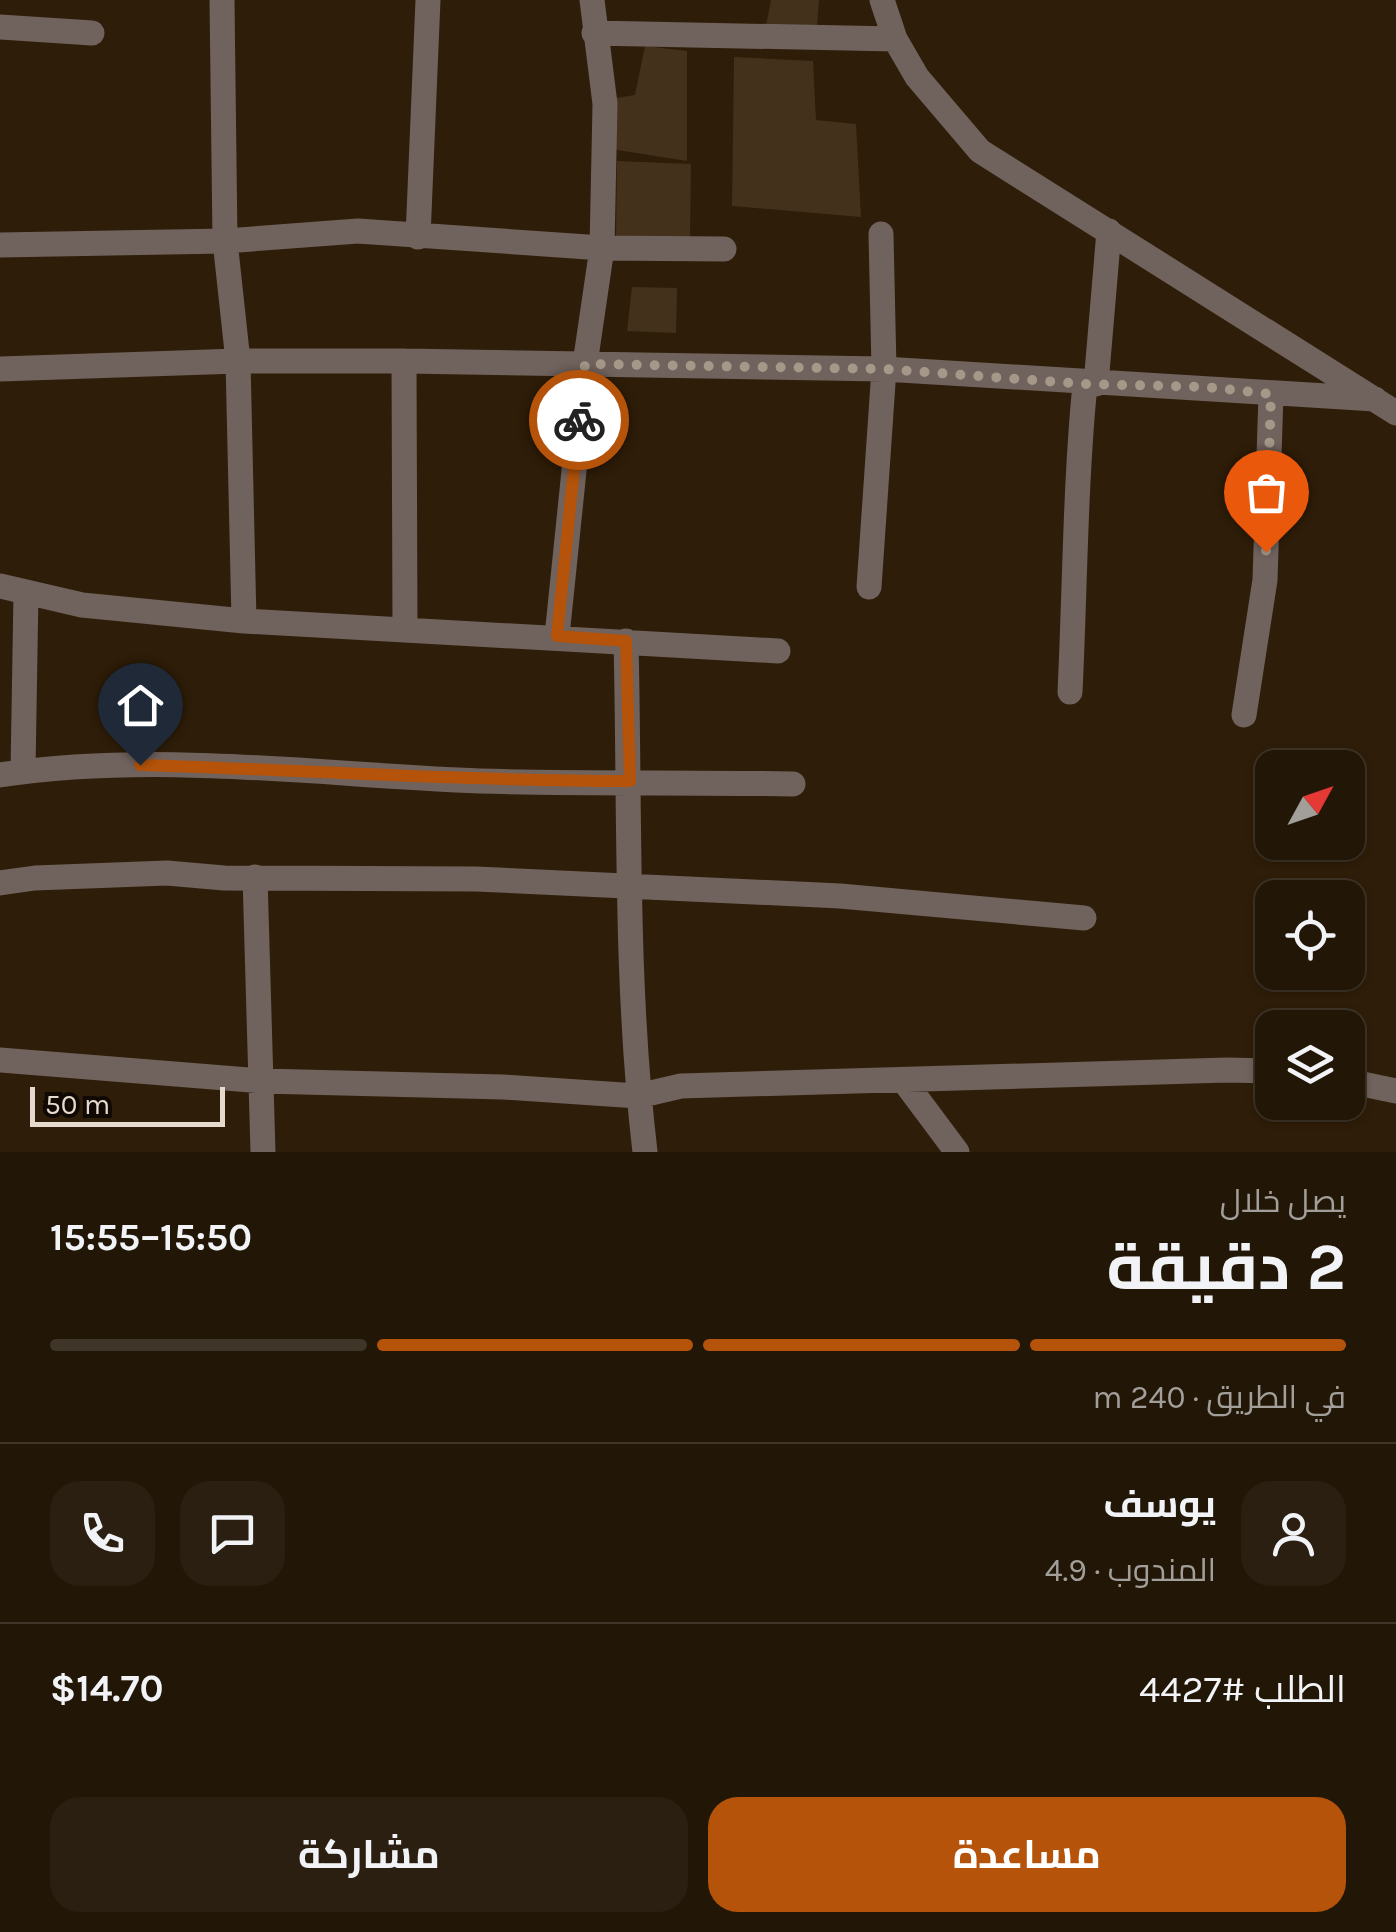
<!DOCTYPE html>
<html lang="ar">
<head>
<meta charset="utf-8">
<style>
  body { margin:0; font-family:Karla,Cairo,sans-serif; background:#2a1f10; color:#f1f3f6; direction:rtl; height:100vh; display:flex; flex-direction:column; font-size:38px; white-space:nowrap }
  * { box-sizing:border-box; margin:0 }
  p { font-size:32px; color:#a29f9b }
  .icon { flex:none; width:55px; height:55px; fill:none; stroke:currentColor; stroke-width:2; stroke-linecap:round; stroke-linejoin:round }
  .map { position:relative; height:1152px; overflow:hidden; direction:ltr }
  .details { display:flex; flex-direction:column; background:#221606; flex:1 }
  .details>* { flex:none }
  .needle { width:65px; rotate:50deg }
  .controls { position:absolute; left:1255px; top:750px; display:grid; gap:20px }
  .controls a { display:grid; place-items:center; width:110px; height:110px; border-radius:20px; background:#221606; box-shadow:0 2px 8px #0004,0 0 0 2px #3f3528; font-size:50px }
  .scale { position:absolute; left:30px; bottom:25px; width:195px; box-sizing:border-box; padding-left:10px; border:5px solid #e5dacd; border-top:0; font-size:28px; line-height:35px; white-space:nowrap; color:#e5dacd; -webkit-text-stroke:8px #100903; paint-order:stroke }
  .pin { position:absolute; display:grid; place-items:center; width:85px; height:85px; color:#fff; margin:-102px -42px; border-radius:50% 50% 50% 0; rotate:-45deg; box-shadow:0 0 10px #0007 }
  .pin .icon { rotate:45deg }
  .courier { position:absolute; display:grid; place-items:center; width:100px; height:100px; margin:-50px; border:8px solid #b45309; border-radius:50%; background:#fff; color:#222; box-shadow:0 2px 12px #0007 }
  .summary em { font-style:normal; font-weight:700 }
  .summary div { display:flex; flex-direction:column-reverse }
  .summary { display:flex; align-items:center; justify-content:space-between; height:170px; padding:0 50px }
  h1 { font-size:65px; font-weight:700; line-height:75px }
  .bar { display:grid; grid-template-columns:repeat(4,1fr); gap:15px 10px; align-content:center; height:120px; padding:0 50px }
  .bar i { height:12px; border-radius:8px; background:#3f3528 }
  .bar .current { background:#b45309 }
  .bar p { grid-column:span 4 }
  .line { display:flex; align-items:center; gap:25px; padding:0 50px; border-top:2px solid #3f3528 }
  .line div { flex:1 }
  .round { display:grid; place-items:center; flex:none; width:105px; height:105px; border-radius:30px; background:#2a1f10 }
  .cta { display:flex; gap:20px; margin-top:auto; padding:20px 50px }
  .cta a { flex:1; height:115px; border-radius:30px; background:#b45309; color:#fff; font-size:40px; font-weight:700; line-height:115px; text-align:center }
  .cta a+a { background:#2a1f10; color:#f1f3f6 }
  .map>svg:first-child { display:block }
  .building { fill:#43311c }
  .lines { fill:none; stroke-linecap:round; stroke-linejoin:round }
  .minor { stroke:#70625d; stroke-width:25 }
  .done { stroke:#a59888; stroke-width:10; stroke-dasharray:0 18 }
  .route { stroke:#b45309; stroke-width:12 }
</style>
</head>
<body>
<div class="map">
<svg width="1396" height="1152" viewBox="0 0 1396 1152">
  <rect width="100%" height="100%" fill="#2e1d08"/>
  <!-- building -->
  <path class="building" d="M771,0h48l-2,26 -52,5z
    M645,46l42,5v110l-76,-12 5,-51 19,-3z
    M734,57l79,4 3,59 40,4 5,93 -129,-11z
    M617,161l74,3 -1,76 -74,-3z
    M632,287l45,1 -1,45 -49,-2z"/>
  <g class="lines">
    <!-- minor -->
    <path class="minor" d="M222,0l3,241 13,120 6,260
      M592,0l13,104 -3,144 122,1
      M882,0l13,39 22,38 63,74 416,262
      M0,27l92,6
      M594,33l301,6
      M418,237l10,-237
      M0,245l225,-4 133,-10 244,17 -17,116 -28,272
      M404,361l1,267
      M0,369l238,-8h166l480,8 491,30
      M1096,384l13,-153
      M0,586l82,19 162,16 534,30
      M869,587l15,-218 -3,-135
      M626,641c4,170 -1,342 19,511
      M1070,692c5,-103 5,-206 15,-308
      M1244,715l21,-135 6,-186
      M23,772l3,-180
      M0,775c159,-24 321,0 480,6 104,3 209,1 313,3
      M255,877l8,275
      M0,883l35,-5 132,-5 57,5 252,1 364,17 244,22
      M0,1060l262,21 241,6 135,9 43,-10 546,-16 45,1
      M904,1081l53,71
      M1348,1081l48,10"/>
  </g>
  <g class="lines">
    <!-- done -->
    <path class="done" d="M579,420l6,-56 299,5 201,15 121,3 65,7 -5,158"/>
    <!-- route -->
    <path class="route" d="M140,765c163,5 326,16 490,16l-4,-140 -69,-5 22,-216"/>
  </g>
</svg>
<div class="controls">
<a><svg class="needle" viewBox="-14 -14 28 28"><path d="M0-13l5 13h-10z" fill="#e53935"/><path d="M0 13l5-13h-10z" fill="#a29f9b"/></svg></a>
<a><svg class="icon" aria-label="locate" viewBox="0 0 24 24"><circle cx="12" cy="12" r="6"/><path d="M12 2v4M12 18v4M2 12h4M18 12h4"/></svg></a>
<a><svg class="icon" aria-label="layers" viewBox="0 0 24 24"><path d="M12 4l9 5-9 5-9-5zM3 14l9 5 9-5"/></svg></a>
</div>
<div class="scale">50 m</div>
<div class="pin" style="left:1266px;top:552px;background:#ea580c"><svg class="icon" aria-label="bag" viewBox="0 0 24 24"><path d="M5 8h14l-1 12H6zM9 8a3 3 0 0 1 6 0"/></svg></div>
<div class="pin" style="left:140px;top:765px;background:#1f2937"><svg class="icon" aria-label="home" viewBox="0 0 24 24"><path d="M3 11l9-7 9 7M6 9v11h12V9"/></svg></div>
<div class="courier" style="left:579px;top:420px"><svg class="icon" aria-label="bike" viewBox="0 0 24 24"><circle cx="6" cy="16" r="4"/><circle cx="18" cy="16" r="4"/><path d="M6 16l4-8h5l3 8M10 8l3 8H6M13 5h3"/></svg></div>
</div>
<section class="details">
<div class="summary"><div><h1>2 دقيقة</h1><p>يصل خلال</p></div><em>15:50–15:55</em></div>
<div class="bar"><i class="current"></i><i class="current"></i><i class="current"></i><i></i><p>في الطريق · 240 m</p></div>
<div class="line" style="height:180px"><a class="round"><svg class="icon" aria-label="person" viewBox="0 0 24 24"><circle cx="12" cy="8" r="4"/><path d="M4 21q1-7 8-7t8 7"/></svg></a><div><b>يوسف</b><p>المندوب · 4.9</p></div><a class="round"><svg class="icon" aria-label="chat" viewBox="0 0 24 24"><path d="M4 5h16v11H9l-5 4z"/></svg></a><a class="round"><svg class="icon" aria-label="phone" viewBox="0 0 24 24"><path d="M5 4h4l2 5-3 2q2 4 5 5l2-3 5 2v4C11 20 4 13 5 4z"/></svg></a></div>
<div class="line" style="height:130px"><div>الطلب #4427</div><b>$14.70</b></div>
<div class="cta"><a>مساعدة</a><a>مشاركة</a></div>
</section>
</body>
</html>
